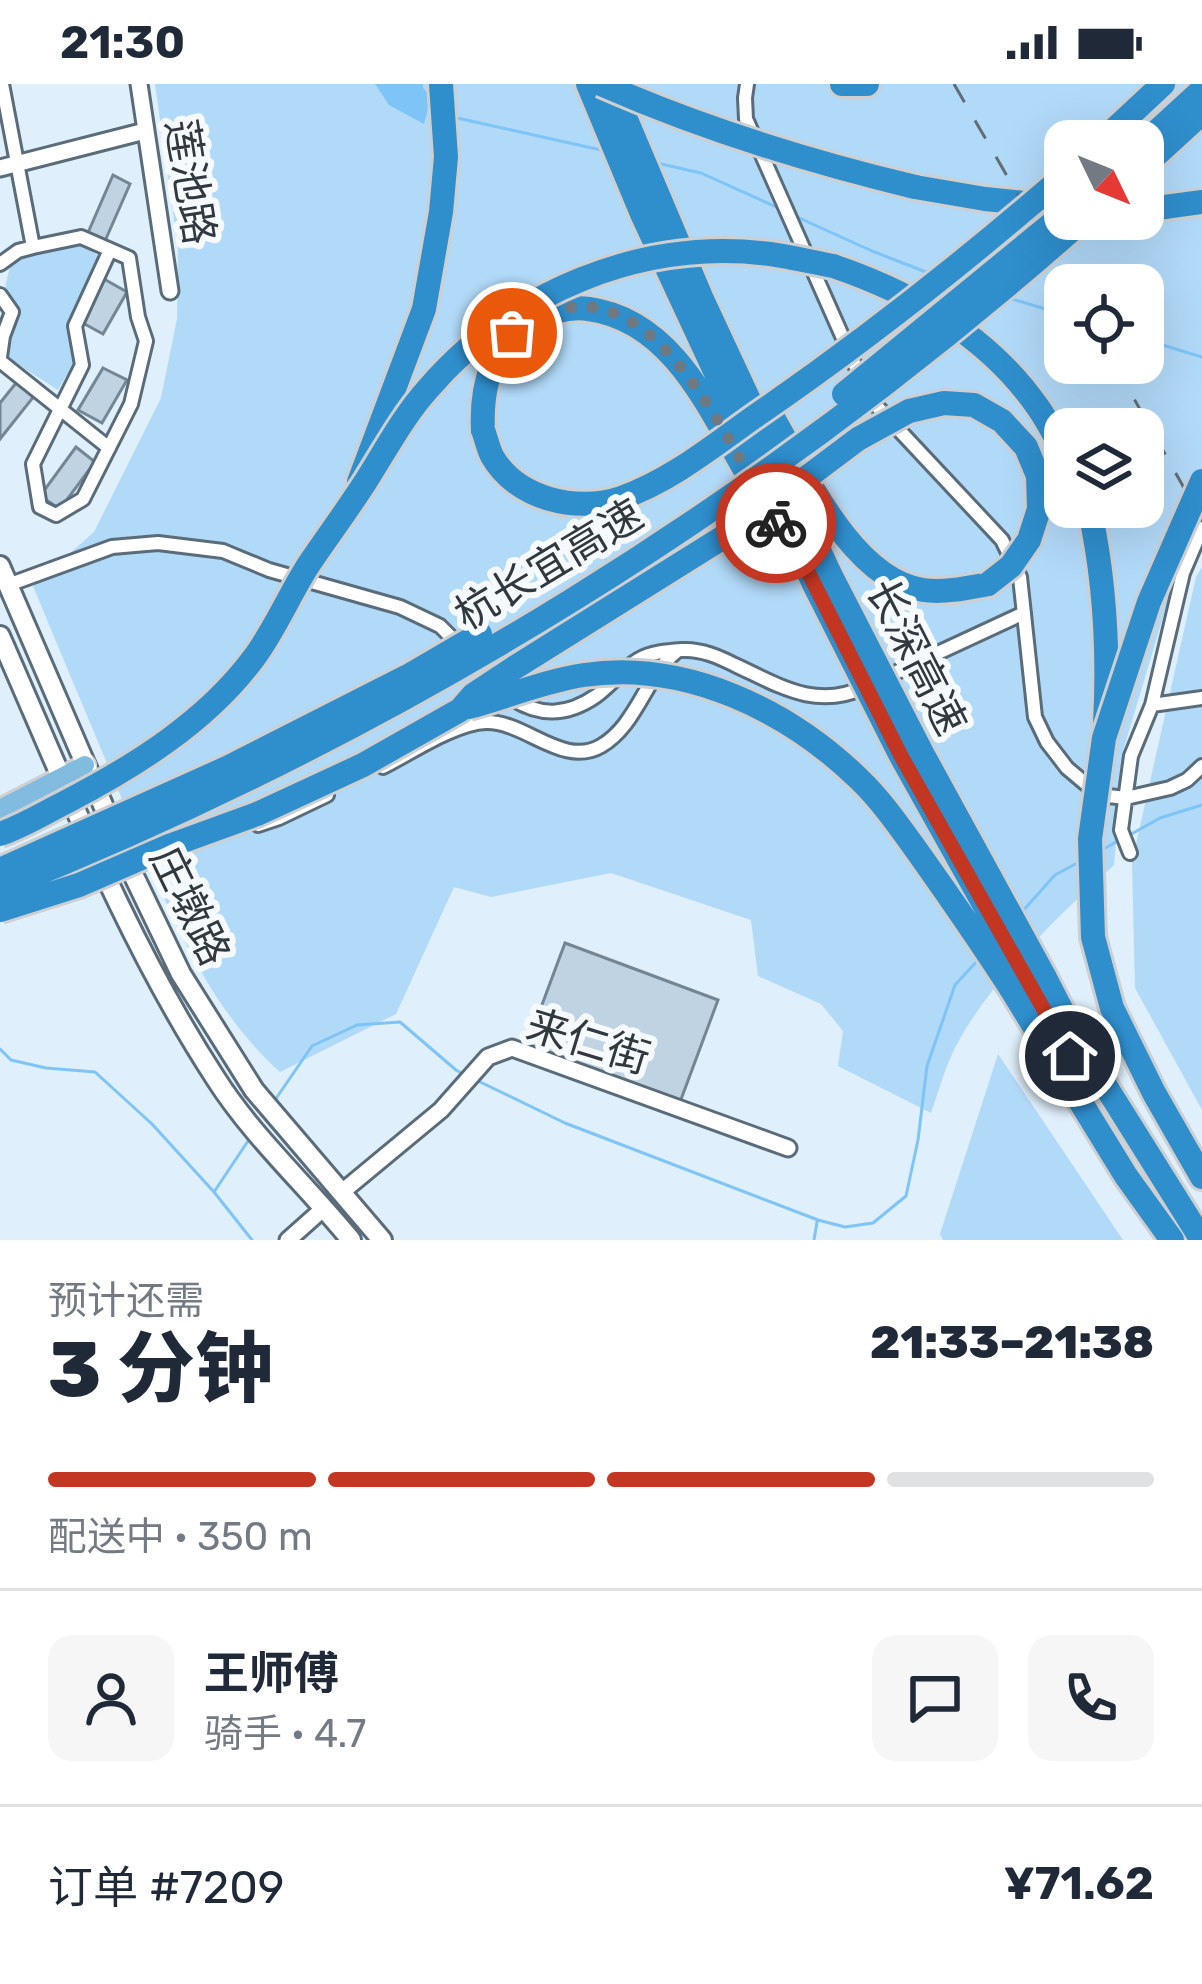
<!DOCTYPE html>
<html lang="zh">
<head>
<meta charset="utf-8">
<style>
  body { margin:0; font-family:Rubik,"Noto Sans SC",sans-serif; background:#f6f6f7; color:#1f2937; height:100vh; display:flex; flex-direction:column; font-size:45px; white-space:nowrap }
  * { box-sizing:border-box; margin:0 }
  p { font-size:39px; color:#747a83 }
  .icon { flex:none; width:66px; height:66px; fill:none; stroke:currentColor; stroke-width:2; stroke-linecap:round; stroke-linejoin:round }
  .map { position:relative; height:1156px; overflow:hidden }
  .sheet { display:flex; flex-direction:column; background:#fff; flex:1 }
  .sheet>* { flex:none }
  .needle { width:78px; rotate:133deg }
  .tools { position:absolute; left:1044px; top:36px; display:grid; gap:24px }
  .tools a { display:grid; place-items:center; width:120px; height:120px; border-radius:24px; background:#fff; box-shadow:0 12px 48px #0002; font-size:60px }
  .pin { position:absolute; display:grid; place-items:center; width:102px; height:102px; color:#fff; margin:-51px; border:6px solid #fff; border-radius:50%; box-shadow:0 3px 12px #0007 }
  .courier { position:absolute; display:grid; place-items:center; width:120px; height:120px; margin:-60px; border:9px solid #c33722; border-radius:50%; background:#fff; color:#222; box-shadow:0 3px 15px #0007 }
  .summary em { font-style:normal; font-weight:800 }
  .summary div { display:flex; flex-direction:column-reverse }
  .summary { display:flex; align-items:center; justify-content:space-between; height:204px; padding:0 48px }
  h1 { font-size:78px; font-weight:800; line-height:90px }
  .bar { display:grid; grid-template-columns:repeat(4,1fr); gap:18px 12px; align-content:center; height:144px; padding:0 48px }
  .bar i { height:15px; border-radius:9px; background:#e0e1e3 }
  .bar .on { background:#c33722 }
  .bar p { grid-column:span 4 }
  .line { display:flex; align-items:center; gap:30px; padding:0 48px; border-top:3px solid #e0e1e3 }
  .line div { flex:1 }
  .round { display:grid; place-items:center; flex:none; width:126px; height:126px; border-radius:24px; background:#f6f6f7 }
  .status { display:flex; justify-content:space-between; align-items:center; height:84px; padding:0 60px; background:#fff; direction:ltr }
  .status svg { height:33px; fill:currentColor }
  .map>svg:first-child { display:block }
  .green { fill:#b1d9f8; fill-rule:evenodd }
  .water { fill:#7ec4f7 }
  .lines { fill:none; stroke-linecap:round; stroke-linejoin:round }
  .stream { stroke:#7ec4f7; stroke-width:3 }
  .building { fill:#bfd3e2; stroke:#748694; stroke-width:3 }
  .minor-casing { stroke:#5a6c7a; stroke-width:18 }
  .tertiary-casing { stroke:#5a6c7a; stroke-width:21 }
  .secondary-casing { stroke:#5a6c7a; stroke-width:24 }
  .primary-casing { stroke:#cecfd1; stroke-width:24 }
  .motorway-casing { stroke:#cecfd1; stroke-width:30 }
  .minor { stroke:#fff; stroke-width:12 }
  .tertiary { stroke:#fff; stroke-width:15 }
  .secondary { stroke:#fff; stroke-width:18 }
  .primary { stroke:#82bbe0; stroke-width:18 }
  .motorway { stroke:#2f8ecc; stroke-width:24 }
  .rail { stroke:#636d75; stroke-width:3; stroke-dasharray:21 21; stroke-linecap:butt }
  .motorway-bridge-casing { stroke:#cecfd1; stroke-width:30; stroke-linecap:butt }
  .motorway-bridge { stroke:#2f8ecc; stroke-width:24 }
  .done { stroke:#6e7981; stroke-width:12; stroke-dasharray:0 21.6 }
  .route { stroke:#c33722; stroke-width:15 }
  .labels { text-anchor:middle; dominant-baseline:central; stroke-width:12; stroke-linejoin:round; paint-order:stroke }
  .street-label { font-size:42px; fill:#31393f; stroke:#f6fafd }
</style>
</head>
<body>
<div class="status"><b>21:30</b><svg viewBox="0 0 49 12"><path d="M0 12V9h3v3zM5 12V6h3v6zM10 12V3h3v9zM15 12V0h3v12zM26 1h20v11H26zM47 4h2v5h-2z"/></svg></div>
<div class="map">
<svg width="1202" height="1156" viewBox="0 0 1202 1156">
  <rect width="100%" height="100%" fill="#dfeffb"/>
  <!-- green -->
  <path class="green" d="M155,0h1047v420l-14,30 -65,217 -9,114c-55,50 -120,112 -156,177 -12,22 -19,48 -27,71l-93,-47 5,-35 -22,-27 -63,-28 -7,-56 -140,-47 -120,24 -37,-10 -58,127 -116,58c-78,-70 -115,-172 -155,-266 -31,-74 -62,-147 -92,-220l61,-54 67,-134 16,-79 1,-71zM1065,57h78v78h-78zM1065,201h78v78h-78zM1065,345h78v78h-78z
    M78,158l23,16 -31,66 4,38 -16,28 -53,-34 14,-43 -14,-25 6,-26z
    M1202,483v543l-67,-122 -3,-126 64,-285z
    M998,970l125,186h-180l-3,-6z"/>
  <!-- water -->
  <path class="water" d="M375,0h48v4l8,9 -7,27 -35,-19z"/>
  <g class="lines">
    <!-- stream -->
    <path class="stream" d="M453,33l148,33
      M657,79l44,10 82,37
      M797,133l75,34 59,23
      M1009,214l56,17
      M1143,255l59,18
      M1126,753l34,-19 42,-13
      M1100,767l18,-10
      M1021,829l34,-38 26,-14
      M0,965l11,11 35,8 49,4 57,52 62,68 38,48
      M474,995l91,44 253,97 27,7 28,-4 33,-27 12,-56 9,-74 28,-81 23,-25
      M275,1016l37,-54 45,-21 43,-3 56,48 9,5
      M214,1108l36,-54
      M814,1156l3,-18"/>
  </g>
  <!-- building -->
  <path class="building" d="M113,91l17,9 -25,57 -18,-6z
    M104,195l23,13 -24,42 -22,-12z
    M103,284l24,12 -25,43 -24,-13z
    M16,299l19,12 -35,44v-36z
    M76,363l19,15 -35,47 -20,-13z
    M565,859l153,57 -38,102 -153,-57z"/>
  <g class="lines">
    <defs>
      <path id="minor" d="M2,0l31,163 48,-10 48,21 9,59 8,24 -15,63 -48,95 -27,16 -16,-8 -7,-43 49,-99 -7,-39 35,-76
        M747,0l-2,14 1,21 124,280 132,141 18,37 15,140 12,25 20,26 32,27 27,3 44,-10 17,-8 15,-14
        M0,180l18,-13 15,-4
        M0,211l12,17 -9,24 -3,21
        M0,277l109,87
        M8,501l104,-38 46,-4 65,8 46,19 131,37 40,19 19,19
        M884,594l140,-65
        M511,614c29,19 56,18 85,-2 15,-11 27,-27 42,-36 13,-8 30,-9 45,-10 18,-1 36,7 52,15 45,21 81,45 130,22
        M1152,621l50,-7
        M383,683c28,-14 72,-44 103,-45 39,-1 77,46 115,24 36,-21 44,-69 75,-94
        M258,741l21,-7 48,-23
        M1130,769l-9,-23 10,-74 21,-51 31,-132 19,-45"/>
      <path id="tertiary" d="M139,0l31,207
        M0,84l145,-37
        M342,1108l99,-82 47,-53 24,-9 276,100
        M288,1156l36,-32"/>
      <path id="secondary" d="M0,482l131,304 50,104 73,116 128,150
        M0,552c66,150 126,305 216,443 37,58 91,107 135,161"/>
      <path id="primary" d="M0,725l85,-44"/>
      <path id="motorway" d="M588,0l54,130 172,370
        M611,0l90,213 130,279
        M842,0h25
        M1102,57l61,-57
        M1143,60l59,-54
        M1143,83l59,-54
        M915,103l70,12 80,8
        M1143,126l59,-8
        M833,182c80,27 154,69 204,140 11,15 19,32 28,49
        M769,327c34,57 81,168 154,179 21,3 44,-2 65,-6
        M483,346c-2,-41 7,-82 44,-106 17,-11 41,-18 62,-15 85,12 121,102 160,168
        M359,398l65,-173 17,-97 5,-55 -5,-73
        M1089,423c16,72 20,143 16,217
        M1044,892l34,66 124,198
        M1010,903l116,189 46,64
        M1112,924l42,85 48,84"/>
    </defs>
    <!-- minor casing -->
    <use href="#minor" class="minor-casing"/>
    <!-- tertiary casing -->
    <use href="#tertiary" class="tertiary-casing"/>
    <!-- secondary casing -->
    <use href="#secondary" class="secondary-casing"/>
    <!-- primary casing -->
    <use href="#primary" class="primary-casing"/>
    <!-- motorway casing -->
    <use href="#motorway" class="motorway-casing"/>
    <!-- minor -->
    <use href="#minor" class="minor"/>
    <!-- tertiary -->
    <use href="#tertiary" class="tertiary"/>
    <!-- secondary -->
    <use href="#secondary" class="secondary"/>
    <!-- primary -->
    <use href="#primary" class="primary"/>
    <!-- motorway -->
    <use href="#motorway" class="motorway"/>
    <!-- rail -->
    <path class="rail" d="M954,0l116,201
      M1114,279l88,157"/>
    <defs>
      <path id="motorway-bridge" d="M601,0c102,45 206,77 314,103
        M844,310l221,-181
        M483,346c3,8 5,18 9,26 24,43 85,57 129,42 49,-17 92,-52 133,-81 108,-74 212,-156 311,-242
        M831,492l91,177 122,223
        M814,500l87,172 127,227
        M469,623c38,-10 75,-26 115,-32 101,-15 204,35 275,104 22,21 40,47 58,72 32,45 63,90 93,136
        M0,750c23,-8 44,-21 66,-32 69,-36 140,-80 187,-143 22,-29 36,-64 56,-95 19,-28 39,-55 57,-83 19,-30 37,-64 61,-91 84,-98 214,-152 343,-136 21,3 42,8 63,12
        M0,786l229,-103 179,-91 72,-42
        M0,805c396,-158 765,-387 1084,-670
        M0,826l79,-25 90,-39 88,-32 106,-49 97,-55 13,-15 41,-27 232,-145 112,-84 51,-28 35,-8 30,2 28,16 24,26 12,29 1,33 -10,31 -18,26 -23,18
        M1112,924l-19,-71 -3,-98 14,-101 45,-136 53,-121"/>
    </defs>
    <!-- motorway-bridge casing -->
    <use href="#motorway-bridge" class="motorway-bridge-casing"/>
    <!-- motorway-bridge -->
    <use href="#motorway-bridge" class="motorway-bridge"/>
  </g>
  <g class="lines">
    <!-- done -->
    <path class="done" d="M512,249c18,-11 39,-23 61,-26 96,-10 161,148 203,216"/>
    <!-- route -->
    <path class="route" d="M776,439l30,45 95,188 169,300"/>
  </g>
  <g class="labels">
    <!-- street labels -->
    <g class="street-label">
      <text transform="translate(190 98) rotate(81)">莲池路</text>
      <text transform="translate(549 481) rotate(-31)">杭长宜高速</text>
      <text transform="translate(916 573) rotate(63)">长深高速</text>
      <text transform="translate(190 822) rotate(64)">庄墩路</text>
      <text transform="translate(588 958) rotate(17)">来仁街</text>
    </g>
  </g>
</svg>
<div class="tools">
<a><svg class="needle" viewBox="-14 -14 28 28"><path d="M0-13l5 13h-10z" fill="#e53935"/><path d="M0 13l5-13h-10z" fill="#747a83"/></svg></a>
<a><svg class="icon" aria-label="locate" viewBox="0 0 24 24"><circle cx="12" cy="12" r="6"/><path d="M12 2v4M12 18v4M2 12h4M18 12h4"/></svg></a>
<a><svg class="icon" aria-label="layers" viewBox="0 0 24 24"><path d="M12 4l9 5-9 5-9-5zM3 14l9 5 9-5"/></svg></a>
</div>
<div class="pin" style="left:512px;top:249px;background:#ea580c"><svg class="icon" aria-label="bag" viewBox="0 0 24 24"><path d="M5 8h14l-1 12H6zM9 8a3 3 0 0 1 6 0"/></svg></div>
<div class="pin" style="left:1070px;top:972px;background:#1f2937"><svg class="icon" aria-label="home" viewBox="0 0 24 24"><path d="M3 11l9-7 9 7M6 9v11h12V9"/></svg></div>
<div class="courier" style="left:776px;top:439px"><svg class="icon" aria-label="bike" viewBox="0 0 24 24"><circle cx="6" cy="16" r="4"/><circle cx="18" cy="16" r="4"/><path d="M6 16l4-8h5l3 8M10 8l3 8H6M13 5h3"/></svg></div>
</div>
<section class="sheet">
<div class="summary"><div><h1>3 分钟</h1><p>预计还需</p></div><em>21:33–21:38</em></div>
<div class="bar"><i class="on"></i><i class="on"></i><i class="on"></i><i></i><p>配送中 · 350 m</p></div>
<div class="line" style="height:216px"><a class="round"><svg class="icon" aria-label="person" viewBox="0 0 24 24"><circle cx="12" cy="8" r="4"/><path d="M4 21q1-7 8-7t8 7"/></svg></a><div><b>王师傅</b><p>骑手 · 4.7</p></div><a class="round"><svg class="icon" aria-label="chat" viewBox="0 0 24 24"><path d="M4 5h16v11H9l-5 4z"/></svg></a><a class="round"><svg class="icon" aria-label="phone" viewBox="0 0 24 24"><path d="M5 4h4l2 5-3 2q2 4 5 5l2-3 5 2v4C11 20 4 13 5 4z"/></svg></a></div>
<div class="line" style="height:156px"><div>订单 #7209</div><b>¥71.62</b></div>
</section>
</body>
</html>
